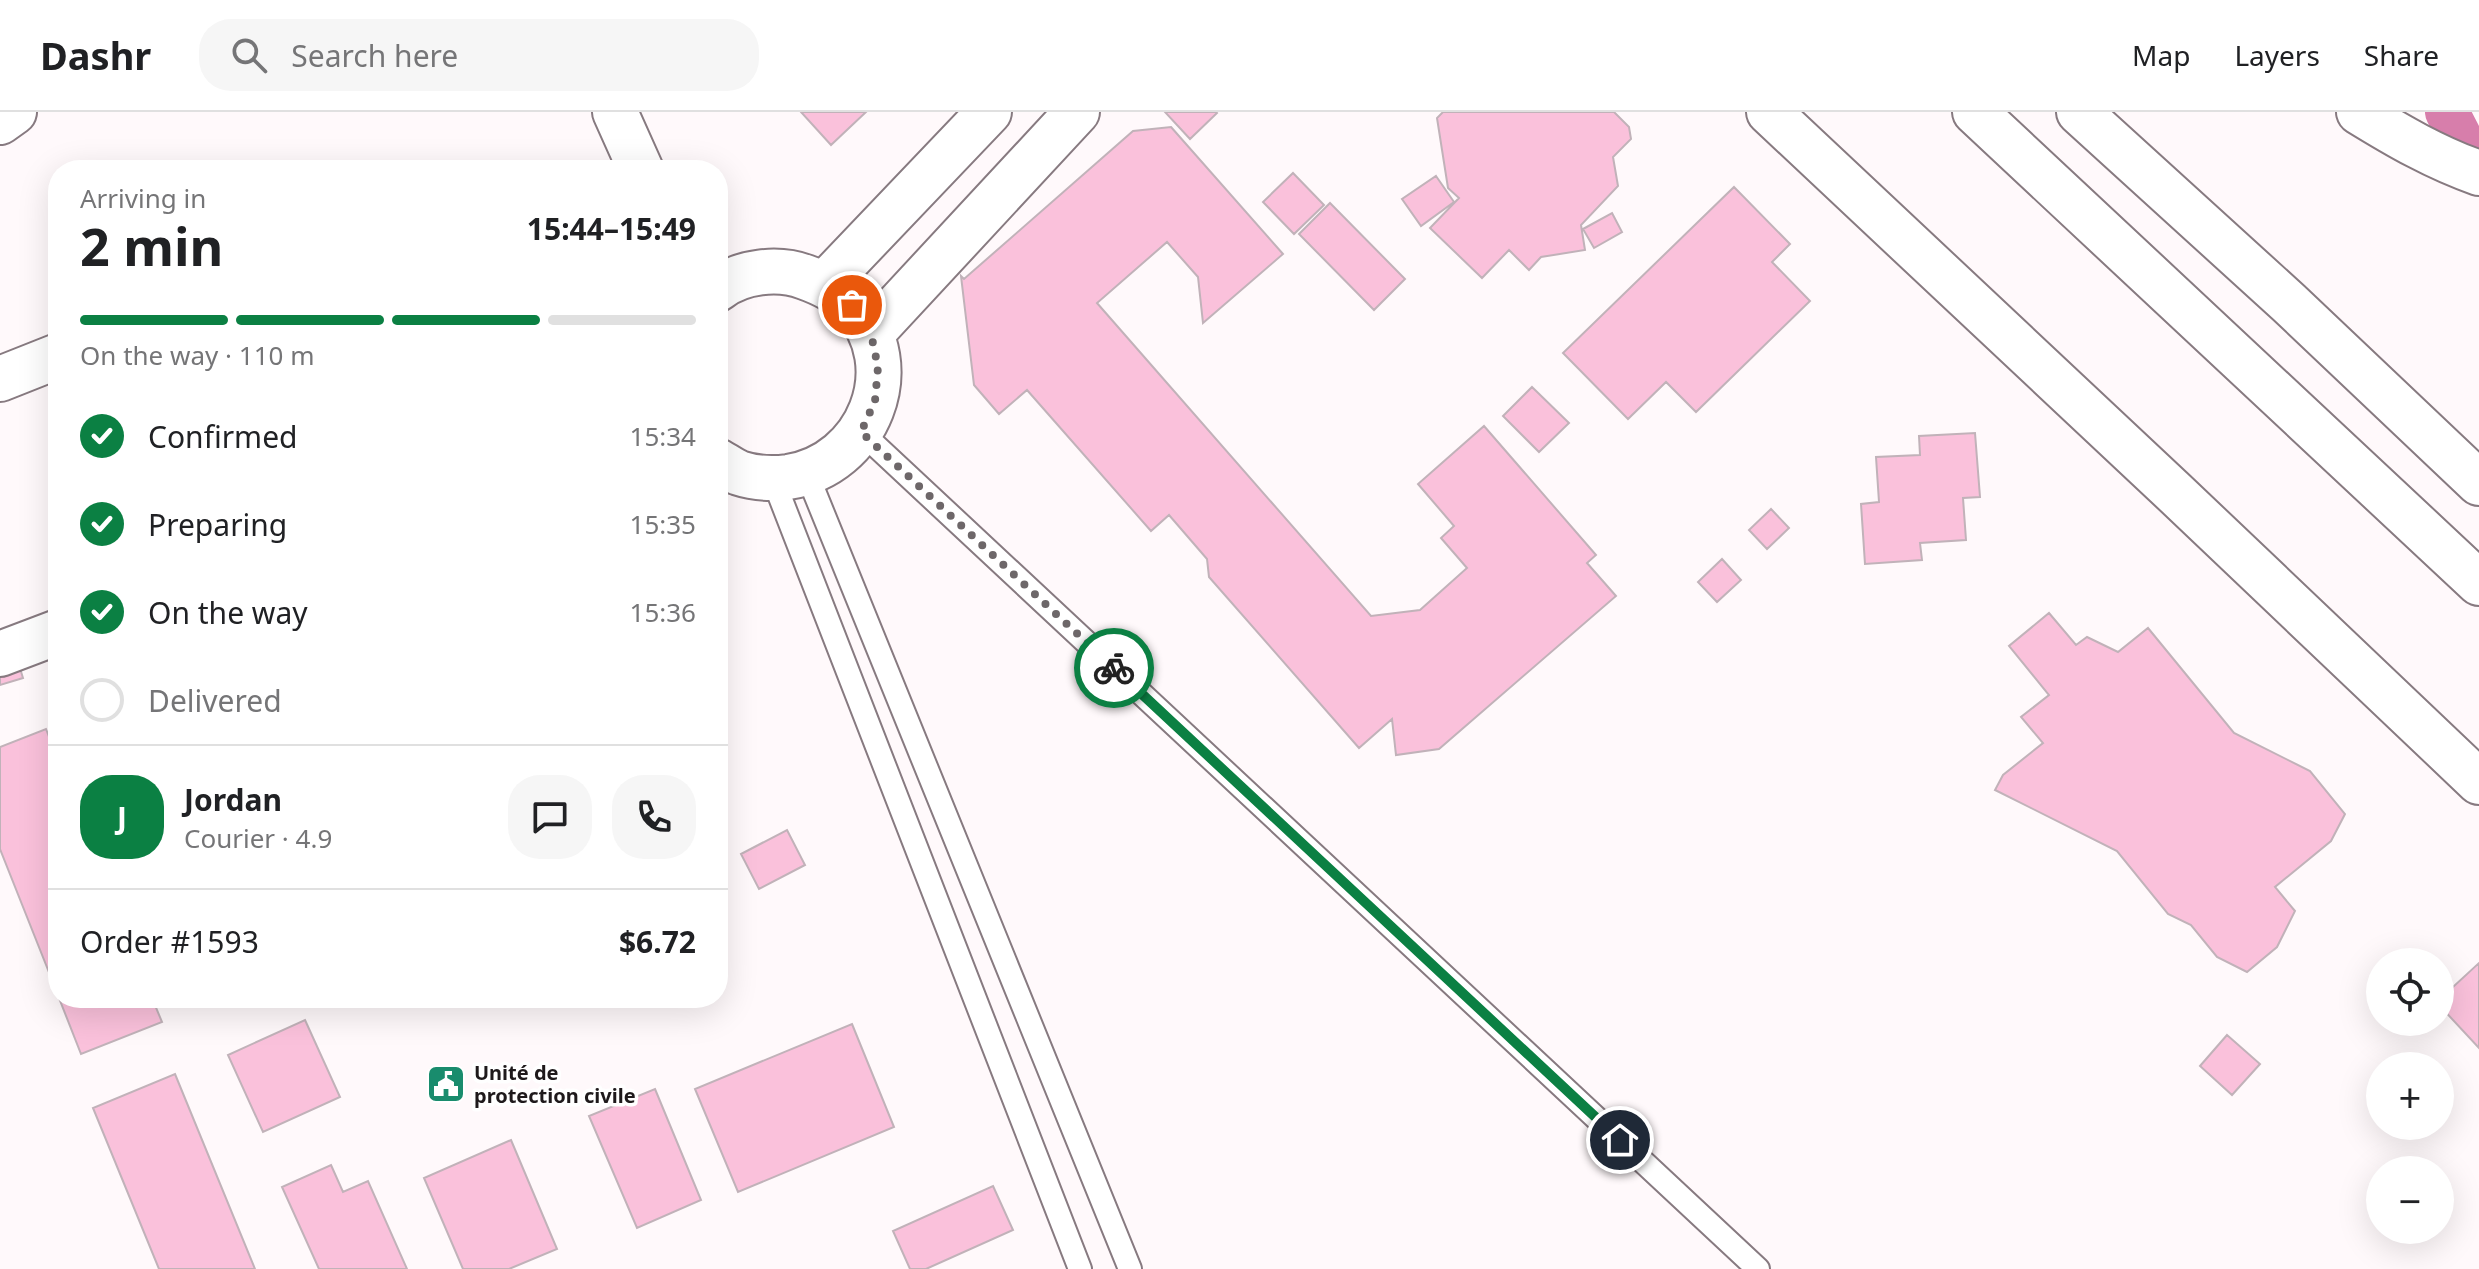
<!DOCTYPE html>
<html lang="en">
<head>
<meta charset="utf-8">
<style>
  body { margin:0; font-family:"Noto Sans",sans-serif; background:#f6f6f6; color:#202124; height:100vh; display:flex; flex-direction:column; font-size:30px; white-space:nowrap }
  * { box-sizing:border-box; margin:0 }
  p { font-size:26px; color:#757577 }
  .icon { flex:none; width:44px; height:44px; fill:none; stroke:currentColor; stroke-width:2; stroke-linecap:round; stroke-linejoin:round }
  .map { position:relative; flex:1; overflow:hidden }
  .sheet { position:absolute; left:48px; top:48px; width:680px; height:848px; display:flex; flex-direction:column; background:#fff; border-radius:32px; box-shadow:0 8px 32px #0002 }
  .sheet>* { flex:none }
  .tools { position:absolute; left:2366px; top:836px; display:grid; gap:16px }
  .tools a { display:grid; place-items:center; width:88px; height:88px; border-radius:50%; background:#fff; box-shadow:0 8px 32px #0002; font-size:40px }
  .pin { position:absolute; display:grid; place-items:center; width:68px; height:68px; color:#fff; margin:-34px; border:4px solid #fff; border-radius:50%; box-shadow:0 2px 8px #0007 }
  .courier { position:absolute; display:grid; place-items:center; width:80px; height:80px; margin:-40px; border:6px solid #0b8043; border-radius:50%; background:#fff; color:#222; box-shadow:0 2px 10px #0007 }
  .head em { font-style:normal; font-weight:700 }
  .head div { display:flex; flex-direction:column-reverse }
  .head { display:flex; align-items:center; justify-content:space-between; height:136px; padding:0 32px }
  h1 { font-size:52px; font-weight:700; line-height:60px }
  .bar { display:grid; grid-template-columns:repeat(4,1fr); gap:12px 8px; align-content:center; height:96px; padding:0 32px }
  .bar i { height:10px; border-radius:6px; background:#e0e0e0 }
  .bar .active { background:#0b8043 }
  .bar p { grid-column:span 4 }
  .line { display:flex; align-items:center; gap:20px; padding:0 32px; border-top:2px solid #e0e0e0 }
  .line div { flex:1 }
  .round { display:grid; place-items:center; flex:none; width:84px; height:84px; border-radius:32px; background:#f6f6f6 }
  ol { padding:0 32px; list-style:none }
  li { display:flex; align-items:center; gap:24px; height:88px }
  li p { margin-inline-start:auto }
  li .icon { padding:8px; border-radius:50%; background:#0b8043; color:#fff; stroke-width:4 }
  li:last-child { color:#757577 }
  li i { width:44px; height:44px; border:4px solid #e0e0e0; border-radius:50% }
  header { display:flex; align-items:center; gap:48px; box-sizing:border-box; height:112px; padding:0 40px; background:#fff; border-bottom:2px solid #e0e0e0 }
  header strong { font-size:38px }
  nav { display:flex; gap:44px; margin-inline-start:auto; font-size:28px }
  .search { width:560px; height:72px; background:#f6f6f6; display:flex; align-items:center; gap:20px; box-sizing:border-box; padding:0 28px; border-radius:32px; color:#757577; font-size:30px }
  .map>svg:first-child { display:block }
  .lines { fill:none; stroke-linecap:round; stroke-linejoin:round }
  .canal { stroke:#d77eab; stroke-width:44 }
  .building { fill:#fac1db; stroke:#c1b2b9; stroke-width:2 }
  .service-casing { stroke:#877a80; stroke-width:26 }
  .minor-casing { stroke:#877a80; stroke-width:48 }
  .secondary-casing { stroke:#877a80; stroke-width:48 }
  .service { stroke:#fff; stroke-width:22 }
  .minor { stroke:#fff; stroke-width:44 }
  .secondary { stroke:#fff; stroke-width:44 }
  .done { stroke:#6d6769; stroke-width:8; stroke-dasharray:0 14.4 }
  .route { stroke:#0b8043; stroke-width:10 }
  .labels { text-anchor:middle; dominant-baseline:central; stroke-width:7; stroke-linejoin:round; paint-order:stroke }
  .poi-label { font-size:20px; font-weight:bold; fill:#1e191b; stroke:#fff; text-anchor:start }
</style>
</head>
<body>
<header>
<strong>Dashr</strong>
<div class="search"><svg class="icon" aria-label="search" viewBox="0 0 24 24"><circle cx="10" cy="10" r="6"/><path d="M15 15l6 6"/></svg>Search here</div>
<nav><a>Map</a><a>Layers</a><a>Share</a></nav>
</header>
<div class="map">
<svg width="2479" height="1157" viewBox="0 0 2479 1157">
  <rect width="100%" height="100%" fill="#fff9fb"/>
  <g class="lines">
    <!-- canal -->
    <path class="canal" d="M2447,0l32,62"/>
  </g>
  <!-- building -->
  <path class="building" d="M801,0h65l-35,33z
    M1165,0h51l1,1 -27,26z
    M1443,0h171l15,15 2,12 -18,18 5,29 -37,39 4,25 -44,7 -12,13 -20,-20 -27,28 -52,-50 29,-30 -11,-10 -11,-70z
    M1171,15l112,127 -80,69 -5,-46 -31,-35 -70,61 274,313 49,-6 47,-42 -26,-30 13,-12 -36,-42 66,-58 112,129 -9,8 29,33 -177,153 -43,6 -4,-36 -33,29 -150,-171 -2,-18 -38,-44 -18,16 -124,-141 -28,24 -25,-29 -13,-109 3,3 169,-148z
    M1293,61l31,32 -30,29 -31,-32z
    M1436,64l18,26 -33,24 -19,-27z
    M1734,75l56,57 -18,18 38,39 -114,111 -30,-30 -38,37 -65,-66z
    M1330,91l75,76 -31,31 -75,-76z
    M1612,101l10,19 -28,16 -11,-19z
    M1532,275l37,36 -30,29 -36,-36z
    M1975,321l5,64 -17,1 3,42 -46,3 2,17 -57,4 -4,-60 18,-2 -3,-45 44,-2 -1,-19z
    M1771,397l18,19 -22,21 -18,-19z
    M1722,447l19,21 -24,22 -19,-20z
    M2049,501l27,32 11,-8 31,15 30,-24 86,105 76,38 35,43 -14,27 -56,46 20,24 -18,36 -30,25 -30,-15 -26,-32 -23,-11 -51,-63 -122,-61 8,-15 40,-32 -22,-26 28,-22 -40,-49z
    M16,543l7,23 -23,7v-26z
    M46,617l12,31v235l-58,-146v-102z
    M787,718l18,35 -46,24 -18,-35z
    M2479,851v85l-39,-42v-7z
    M59,886h93l10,24 -81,32z
    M305,908l35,77 -77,35 -35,-77z
    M852,912l42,103 -156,65 -43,-103z
    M2227,923l33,29 -28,31 -32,-29z
    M175,962l80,195h-96l-66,-161z
    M655,977l46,111 -64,28 -48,-112z
    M511,1028l46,109 -48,20h-46l-39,-91z
    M331,1053l12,27 25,-11 39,88h-88l-37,-82z
    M993,1074l20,44 -87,39h-16l-17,-38z"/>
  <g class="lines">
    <defs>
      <path id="service" d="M861,320l897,837
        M807,362l323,795
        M773,367l307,790"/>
      <path id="minor" d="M615,0l26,58
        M1769,0l406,381 304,289
        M2359,0c39,24 77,46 120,61
        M0,10l14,-10
        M825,172l164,-172
        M718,177c23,-18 60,-22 87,-12 17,6 34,14 47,28 57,62 16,160 -64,172 -16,2 -34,1 -49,-4 -7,-3 -14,-8 -21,-12
        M871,222l206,-222
        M0,267l58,-23
        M0,542l58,-22"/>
      <path id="secondary" d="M1975,0l504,471
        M2079,0l210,191 190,180"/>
    </defs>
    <!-- service casing -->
    <use href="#service" class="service-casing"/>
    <!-- minor casing -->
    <use href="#minor" class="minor-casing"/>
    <!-- secondary casing -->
    <use href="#secondary" class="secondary-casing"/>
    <!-- service -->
    <use href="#service" class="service"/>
    <!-- minor -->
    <use href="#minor" class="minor"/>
    <!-- secondary -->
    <use href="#secondary" class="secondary"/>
  </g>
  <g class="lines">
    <!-- done -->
    <path class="done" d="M852,193l19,29 7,33 -3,34 -14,31 253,236"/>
    <!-- route -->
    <path class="route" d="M1114,556l506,472"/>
  </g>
  <!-- icons -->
  <defs>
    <symbol id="civic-square" viewBox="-11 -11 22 22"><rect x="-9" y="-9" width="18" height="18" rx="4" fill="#198c6d" stroke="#fff"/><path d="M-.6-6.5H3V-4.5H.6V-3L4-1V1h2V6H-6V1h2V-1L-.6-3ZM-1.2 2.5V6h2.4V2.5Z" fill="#fff"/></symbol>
  </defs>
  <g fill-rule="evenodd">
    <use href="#civic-square" x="424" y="950" width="44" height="44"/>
  </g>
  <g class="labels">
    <!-- poi labels -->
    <g class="poi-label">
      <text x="474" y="960">Unité de<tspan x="474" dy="23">protection civile</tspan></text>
    </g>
  </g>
</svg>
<div class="tools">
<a><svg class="icon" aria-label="locate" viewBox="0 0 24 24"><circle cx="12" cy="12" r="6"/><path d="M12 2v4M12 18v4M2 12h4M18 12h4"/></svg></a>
<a>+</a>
<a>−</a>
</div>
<div class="pin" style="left:852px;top:193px;background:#ea580c"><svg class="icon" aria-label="bag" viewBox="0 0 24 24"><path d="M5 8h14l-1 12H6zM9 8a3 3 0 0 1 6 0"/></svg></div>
<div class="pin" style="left:1620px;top:1028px;background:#1f2937"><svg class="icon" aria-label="home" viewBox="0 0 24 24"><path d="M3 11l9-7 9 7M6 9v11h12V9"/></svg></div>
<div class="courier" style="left:1114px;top:556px"><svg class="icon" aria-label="bike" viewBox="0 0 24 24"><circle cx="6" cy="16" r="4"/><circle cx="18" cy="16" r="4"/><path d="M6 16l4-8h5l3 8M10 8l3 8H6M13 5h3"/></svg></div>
<section class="sheet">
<div class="head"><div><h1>2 min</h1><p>Arriving in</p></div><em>15:44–15:49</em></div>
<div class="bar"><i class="active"></i><i class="active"></i><i class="active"></i><i></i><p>On the way · 110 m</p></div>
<ol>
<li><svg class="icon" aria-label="check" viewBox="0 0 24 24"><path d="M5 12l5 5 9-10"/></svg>Confirmed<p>15:34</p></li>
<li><svg class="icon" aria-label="check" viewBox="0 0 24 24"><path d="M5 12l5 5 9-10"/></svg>Preparing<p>15:35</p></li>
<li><svg class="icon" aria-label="check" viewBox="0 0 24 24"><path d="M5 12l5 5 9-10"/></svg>On the way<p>15:36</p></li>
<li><i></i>Delivered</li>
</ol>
<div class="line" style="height:144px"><b class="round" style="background:#0b8043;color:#fff">J</b><div><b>Jordan</b><p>Courier · 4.9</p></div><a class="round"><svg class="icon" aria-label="chat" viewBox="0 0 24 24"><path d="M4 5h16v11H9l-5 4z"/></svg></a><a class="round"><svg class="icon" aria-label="phone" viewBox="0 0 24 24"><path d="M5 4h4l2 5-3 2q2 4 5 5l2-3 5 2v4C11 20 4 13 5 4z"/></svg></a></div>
<div class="line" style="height:104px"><div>Order #1593</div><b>$6.72</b></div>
</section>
</div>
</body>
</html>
